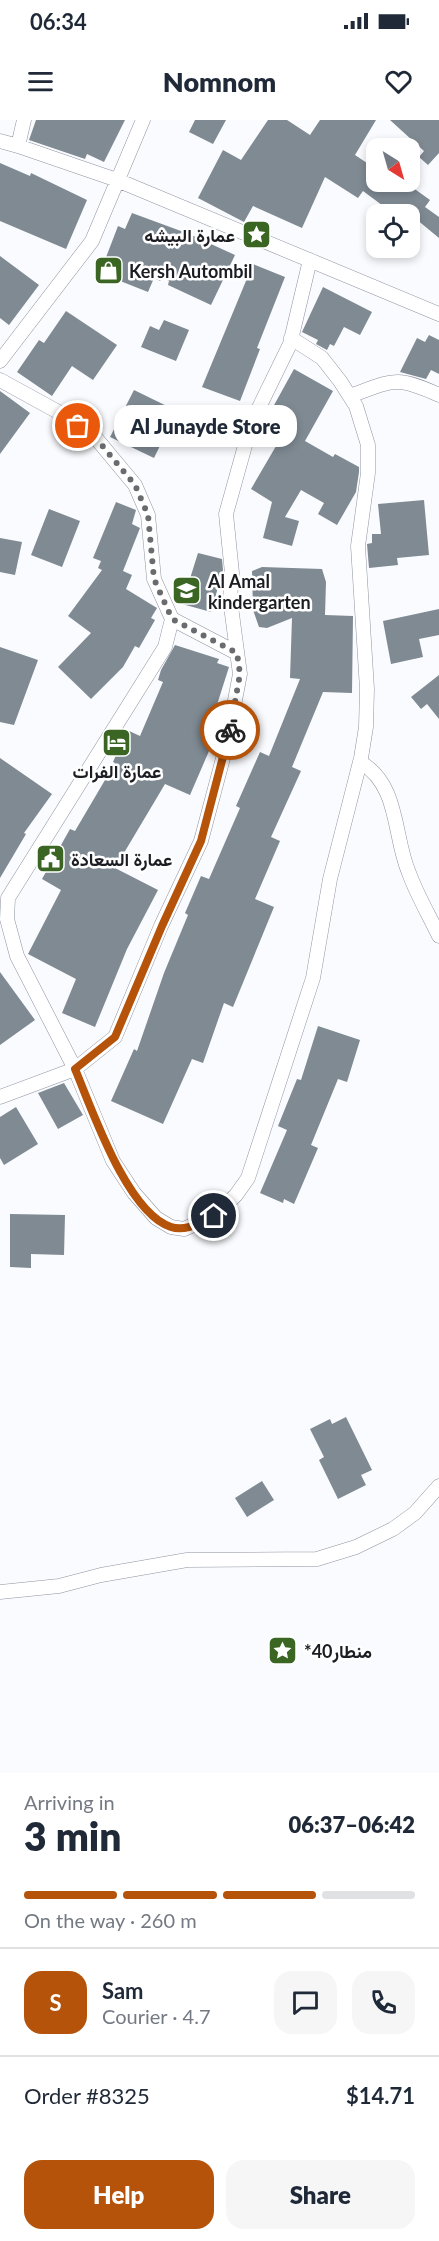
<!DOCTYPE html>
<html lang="en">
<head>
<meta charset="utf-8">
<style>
  body { margin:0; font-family:Lato,Vazirmatn,sans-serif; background:#f6f6f7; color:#1f2937; height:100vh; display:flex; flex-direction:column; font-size:22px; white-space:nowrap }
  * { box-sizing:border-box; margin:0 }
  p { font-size:20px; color:#747a83 }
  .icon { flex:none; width:33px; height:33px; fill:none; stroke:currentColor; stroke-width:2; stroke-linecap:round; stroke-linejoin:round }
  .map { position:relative; height:1653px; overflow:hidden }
  .drawer { display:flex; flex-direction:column; background:#fff; flex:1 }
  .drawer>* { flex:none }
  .needle { width:39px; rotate:143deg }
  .tools { position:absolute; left:366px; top:18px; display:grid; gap:12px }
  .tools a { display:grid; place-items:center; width:54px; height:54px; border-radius:12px; background:#fff; box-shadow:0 3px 9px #0003; font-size:30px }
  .pin { position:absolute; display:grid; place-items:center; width:51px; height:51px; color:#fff; margin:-26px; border:3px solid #fff; border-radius:50%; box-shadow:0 2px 6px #0007 }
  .courier { position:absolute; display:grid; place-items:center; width:60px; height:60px; margin:-30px; border:4px solid #b45309; border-radius:50%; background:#fff; color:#222; box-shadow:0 2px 8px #0007 }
  .bubble { position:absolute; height:42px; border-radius:18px; background:#fff; box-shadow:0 3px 9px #0003; font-size:20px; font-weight:800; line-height:42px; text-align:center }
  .overview em { font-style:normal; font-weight:800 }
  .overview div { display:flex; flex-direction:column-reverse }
  .overview { display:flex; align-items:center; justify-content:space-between; height:102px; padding:0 24px }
  h1 { font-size:39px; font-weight:800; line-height:45px }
  .bar { display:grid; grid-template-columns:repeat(4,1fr); gap:9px 6px; align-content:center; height:72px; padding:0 24px }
  .bar i { height:8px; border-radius:4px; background:#e0e1e3 }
  .bar .active { background:#b45309 }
  .bar p { grid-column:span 4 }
  .line { display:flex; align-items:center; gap:15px; padding:0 24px; border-top:2px solid #e0e1e3 }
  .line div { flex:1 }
  .round { display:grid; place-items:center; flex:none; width:63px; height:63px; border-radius:18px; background:#f6f6f7 }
  .action { display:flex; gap:12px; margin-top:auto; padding:12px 24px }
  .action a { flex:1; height:69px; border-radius:18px; background:#b45309; color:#fff; font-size:24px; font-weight:800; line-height:69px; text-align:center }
  .action a+a { background:#f6f6f7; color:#1f2937 }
  .status { display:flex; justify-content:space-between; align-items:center; height:42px; padding:0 30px; background:#fff; direction:ltr }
  .status svg { height:16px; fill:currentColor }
  header { display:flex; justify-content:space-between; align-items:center; height:78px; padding:0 24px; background:#fff; font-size:27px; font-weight:800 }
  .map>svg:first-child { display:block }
  .building { fill:#7f8a93 }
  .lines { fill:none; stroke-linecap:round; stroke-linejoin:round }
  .street-casing { stroke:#9094a1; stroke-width:15 }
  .street { stroke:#fff; stroke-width:14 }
  .done { stroke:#6a6b6f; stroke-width:6; stroke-dasharray:0 10.8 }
  .route { stroke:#b45309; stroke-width:8 }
  .labels { text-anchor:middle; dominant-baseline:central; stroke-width:5; stroke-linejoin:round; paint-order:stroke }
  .poi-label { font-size:18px; font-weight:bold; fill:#1c1d22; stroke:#fff; text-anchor:start }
</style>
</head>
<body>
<div class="status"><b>06:34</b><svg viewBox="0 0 49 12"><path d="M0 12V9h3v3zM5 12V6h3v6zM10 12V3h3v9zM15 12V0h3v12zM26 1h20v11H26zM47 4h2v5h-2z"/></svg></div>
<header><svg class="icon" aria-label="menu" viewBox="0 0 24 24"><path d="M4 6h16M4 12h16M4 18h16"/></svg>Nomnom<svg class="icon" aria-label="heart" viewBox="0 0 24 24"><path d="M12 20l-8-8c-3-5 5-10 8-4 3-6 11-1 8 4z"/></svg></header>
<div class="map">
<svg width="439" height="1653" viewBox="0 0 439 1653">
  <rect width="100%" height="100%" fill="#fafbfe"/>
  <!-- building -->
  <path class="building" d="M36,0h89l-21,42 -17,-8 -2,5 -56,-19z
    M195,0h31l-13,24 -24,-12z
    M268,0h19l23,15 10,-15h56l-21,35 21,14v13h29l25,18 -5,7 14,10v21l-29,-24h-16l-31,-23 -5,7 -33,-21 -23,51 -49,-22 -9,16 -46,-24 25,-48 18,10z
    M390,0h49v33l-11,12 -9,-8 5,-6z
    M0,43l30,13 1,-3 56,27 -21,49 -66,-28z
    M132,93l57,21 46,21 -24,50 -43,-20 1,-4 -6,-3 -3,3 -6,-3 -6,14 -48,-19 18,-47 7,3z
    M0,136l39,29 -30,40 -9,-7z
    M253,144l32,13 -28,71 3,1 -20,52 -38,-14z
    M323,167l49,25 -12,23 -16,-8 -10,19 -4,-2 -3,6 -11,-6 2,-4 -16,-8z
    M66,191l51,34 -24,35 -21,-14 -20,30 -35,-24 22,-32 5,3z
    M164,200l25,10 -13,31 -35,-14 9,-21 9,4z
    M429,215l10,5v34l-8,-4 -5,9 -26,-7 17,-34 8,4z
    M294,249l39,22 -28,50 28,16 2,-3 24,13v5l-3,20 -19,33 -19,-11 6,-11 -23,-13 -16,27 14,4 -7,25 -29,-8 9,-36 -21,-13 35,-60 -13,-7 7,-11 -7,-4z
    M134,270l43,21 -23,47 -44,-21z
    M0,271l30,22 -30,41z
    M424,380l5,55 -32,3 1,7 -29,3 -2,-24 5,-1v-9h9l-3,-30z
    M116,382l20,8 -4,14 8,4 -17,43 9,4 -6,14 31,19 -6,10 4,2 -16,28 -4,-2 -12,21 -32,32 -33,-32 33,-34 -23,-17 34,-46 -4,-2 3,-7 -8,-3z
    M49,389l31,12 -18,46 -31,-12z
    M0,418l22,4 -7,33 -15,-3z
    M198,433l24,6 1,11 -12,42 -29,-8z
    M262,447l60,2 4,13 -1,33 28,1 -1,77 -29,-1 -31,75 9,4 -30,66 9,4 -25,58 19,8 -41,100 -9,-4 -21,60 -11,-4 -29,65 -52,-23 23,-52 3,2 27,-78 24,-58 -3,-2 16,-37 8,3 31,-71 -4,-2 24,-54 9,4 31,-77 -10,-1 2,-60 -25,10 -8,-1 -6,-17 -1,-39z
    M439,489v26l-20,4 4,18 -32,7 -8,-43z
    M175,525l44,14 -2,4 12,4 -14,44 8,3 -1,7 -32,74 -25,-11 -50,84 43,22 -31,59 -32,78 -33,-14 14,-34 -48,-25 33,-64 -19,-11 28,-50 5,2 40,-68 -2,-1 14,-32 13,6 23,-54 -5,-2 3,-10z
    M0,527l38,13 -24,65 -14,-3z
    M439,555v44l-12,-15 -6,5 -10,-12z
    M0,638l52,36 -28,39 2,1 -26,44z
    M0,852l35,48 -35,25z
    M318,906l42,14 -13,42 -9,-3 -27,66 7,3 -24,56 -10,-5 -1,4 -23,-10 27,-63 -9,-4 19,-47 4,1z
    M64,963l19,32 -25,14 -20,-36z
    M16,987l22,37 -34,21 -4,-7v-41z
    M10,1094l55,1 -1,40 -33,-1v14l-21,-1z
    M346,1297l26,53 -11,5 5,10 -28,14 -19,-39 5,-3 -14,-28 20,-10 2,5z
    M262,1361l12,19 -27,17 -12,-19z"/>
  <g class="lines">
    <defs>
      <path id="street" d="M0,21l18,5 6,-26
        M18,26l99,34 322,134
        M0,241l92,-120 51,-121
        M0,260l62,34 33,23 40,48 13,30 6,64 18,40 -7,28 -157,251 -1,21 10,37 58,113 38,92 21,32 22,25 15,9 13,2 30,-13 22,-21 12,-17 65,-200 17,-99 31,-121 5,-31 1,-38 -9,-143 10,-73v-28l-12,-39 -16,-25 -18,-23 -31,-20
        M350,276c43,-16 46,-21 89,-1
        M172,499l65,34
        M360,642c40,23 33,74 49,111 8,22 20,42 30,63
        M0,977l75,-28 40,-32 46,-111 40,-85 25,-94 14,-73 -10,-75 2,-26 -6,-59 25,-90 39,-80 20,-84
        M0,1472l59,-6 42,-11 86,-15 130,-1 39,-12 37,-18 22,-16 24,-27"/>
    </defs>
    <!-- street casing -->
    <use href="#street" class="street-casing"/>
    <!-- street -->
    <use href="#street" class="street"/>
  </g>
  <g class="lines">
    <!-- done -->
    <path class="done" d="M78,306l17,11 40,48 13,30 6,64 18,40 65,34 3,21 -10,56"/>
    <!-- route -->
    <path class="route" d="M214,1096c-13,6 -28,16 -43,11 -44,-14 -79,-118 -96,-158l40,-32 47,-111 39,-85 29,-111"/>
  </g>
  <!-- icons -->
  <defs>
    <symbol id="sight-square" viewBox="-11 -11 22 22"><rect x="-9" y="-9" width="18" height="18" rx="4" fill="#3a6522" stroke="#fff"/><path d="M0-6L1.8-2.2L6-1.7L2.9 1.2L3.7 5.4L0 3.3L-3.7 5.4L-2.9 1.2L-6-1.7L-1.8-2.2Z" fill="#fff"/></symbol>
    <symbol id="shop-square" viewBox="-11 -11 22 22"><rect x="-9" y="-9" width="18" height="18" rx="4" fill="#3a6522" stroke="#fff"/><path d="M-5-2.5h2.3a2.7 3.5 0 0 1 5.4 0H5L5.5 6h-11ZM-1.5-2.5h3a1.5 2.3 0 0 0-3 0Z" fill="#fff"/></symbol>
    <symbol id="school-square" viewBox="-11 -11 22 22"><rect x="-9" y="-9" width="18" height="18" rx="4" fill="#3a6522" stroke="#fff"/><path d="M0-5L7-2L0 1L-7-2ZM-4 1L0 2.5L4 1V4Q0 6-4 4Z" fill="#fff"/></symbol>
    <symbol id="hotel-square" viewBox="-11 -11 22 22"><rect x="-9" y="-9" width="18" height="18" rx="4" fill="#3a6522" stroke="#fff"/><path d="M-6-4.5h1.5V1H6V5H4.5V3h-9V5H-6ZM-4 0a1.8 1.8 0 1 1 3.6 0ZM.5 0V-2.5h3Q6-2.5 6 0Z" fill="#fff"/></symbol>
    <symbol id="civic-square" viewBox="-11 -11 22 22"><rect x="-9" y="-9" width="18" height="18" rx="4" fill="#3a6522" stroke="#fff"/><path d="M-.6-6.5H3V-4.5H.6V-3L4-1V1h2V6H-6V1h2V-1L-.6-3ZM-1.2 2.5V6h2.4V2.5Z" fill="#fff"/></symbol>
  </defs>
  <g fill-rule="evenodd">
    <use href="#sight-square" x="240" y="98" width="33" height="33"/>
    <use href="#shop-square" x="92" y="134" width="33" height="33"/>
    <use href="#school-square" x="170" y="454" width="33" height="33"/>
    <use href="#hotel-square" x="100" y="606" width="33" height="33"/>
    <use href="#civic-square" x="34" y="722" width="33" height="33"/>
    <use href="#sight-square" x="266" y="1514" width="33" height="33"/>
  </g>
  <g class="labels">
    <!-- poi labels -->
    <g class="poi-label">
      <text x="235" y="115" text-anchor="end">عمارة البيشه</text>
      <text x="129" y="151">Kersh Autombil</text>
      <text x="208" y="461">Al Amal<tspan x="208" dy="21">kindergarten</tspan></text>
      <text x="117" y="651" text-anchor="middle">عمارة الفرات</text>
      <text x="71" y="739">عمارة السعادة</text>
      <text x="304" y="1531">*منطار40</text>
    </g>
  </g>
</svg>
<div class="tools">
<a><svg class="needle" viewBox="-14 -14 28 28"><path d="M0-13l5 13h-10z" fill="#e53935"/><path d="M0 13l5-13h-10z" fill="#747a83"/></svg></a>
<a><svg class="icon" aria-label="locate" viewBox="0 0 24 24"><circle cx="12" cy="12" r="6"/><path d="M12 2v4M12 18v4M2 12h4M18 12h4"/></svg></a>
</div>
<div class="pin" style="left:78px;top:306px;background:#ea580c"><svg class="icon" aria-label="bag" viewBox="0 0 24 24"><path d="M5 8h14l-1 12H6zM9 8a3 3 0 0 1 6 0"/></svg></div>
<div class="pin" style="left:214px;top:1096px;background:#1f2937"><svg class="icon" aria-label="home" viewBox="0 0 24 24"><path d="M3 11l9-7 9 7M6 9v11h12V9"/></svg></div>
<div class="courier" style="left:230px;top:610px"><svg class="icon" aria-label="bike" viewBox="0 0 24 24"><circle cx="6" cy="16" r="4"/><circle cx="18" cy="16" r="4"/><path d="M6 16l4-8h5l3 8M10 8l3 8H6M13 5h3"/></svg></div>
<div class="bubble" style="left:114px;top:285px;width:183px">Al Junayde Store</div>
</div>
<section class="drawer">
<div class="overview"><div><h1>3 min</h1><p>Arriving in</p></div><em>06:37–06:42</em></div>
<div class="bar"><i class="active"></i><i class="active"></i><i class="active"></i><i></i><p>On the way · 260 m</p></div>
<div class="line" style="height:108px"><b class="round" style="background:#b45309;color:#fff">S</b><div><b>Sam</b><p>Courier · 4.7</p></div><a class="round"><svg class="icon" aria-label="chat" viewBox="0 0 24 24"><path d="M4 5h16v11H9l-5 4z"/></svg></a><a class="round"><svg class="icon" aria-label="phone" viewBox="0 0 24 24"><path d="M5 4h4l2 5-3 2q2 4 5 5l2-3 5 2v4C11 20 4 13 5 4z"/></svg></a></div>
<div class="line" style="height:78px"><div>Order #8325</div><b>$14.71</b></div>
<div class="action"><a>Help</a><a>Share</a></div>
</section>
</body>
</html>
